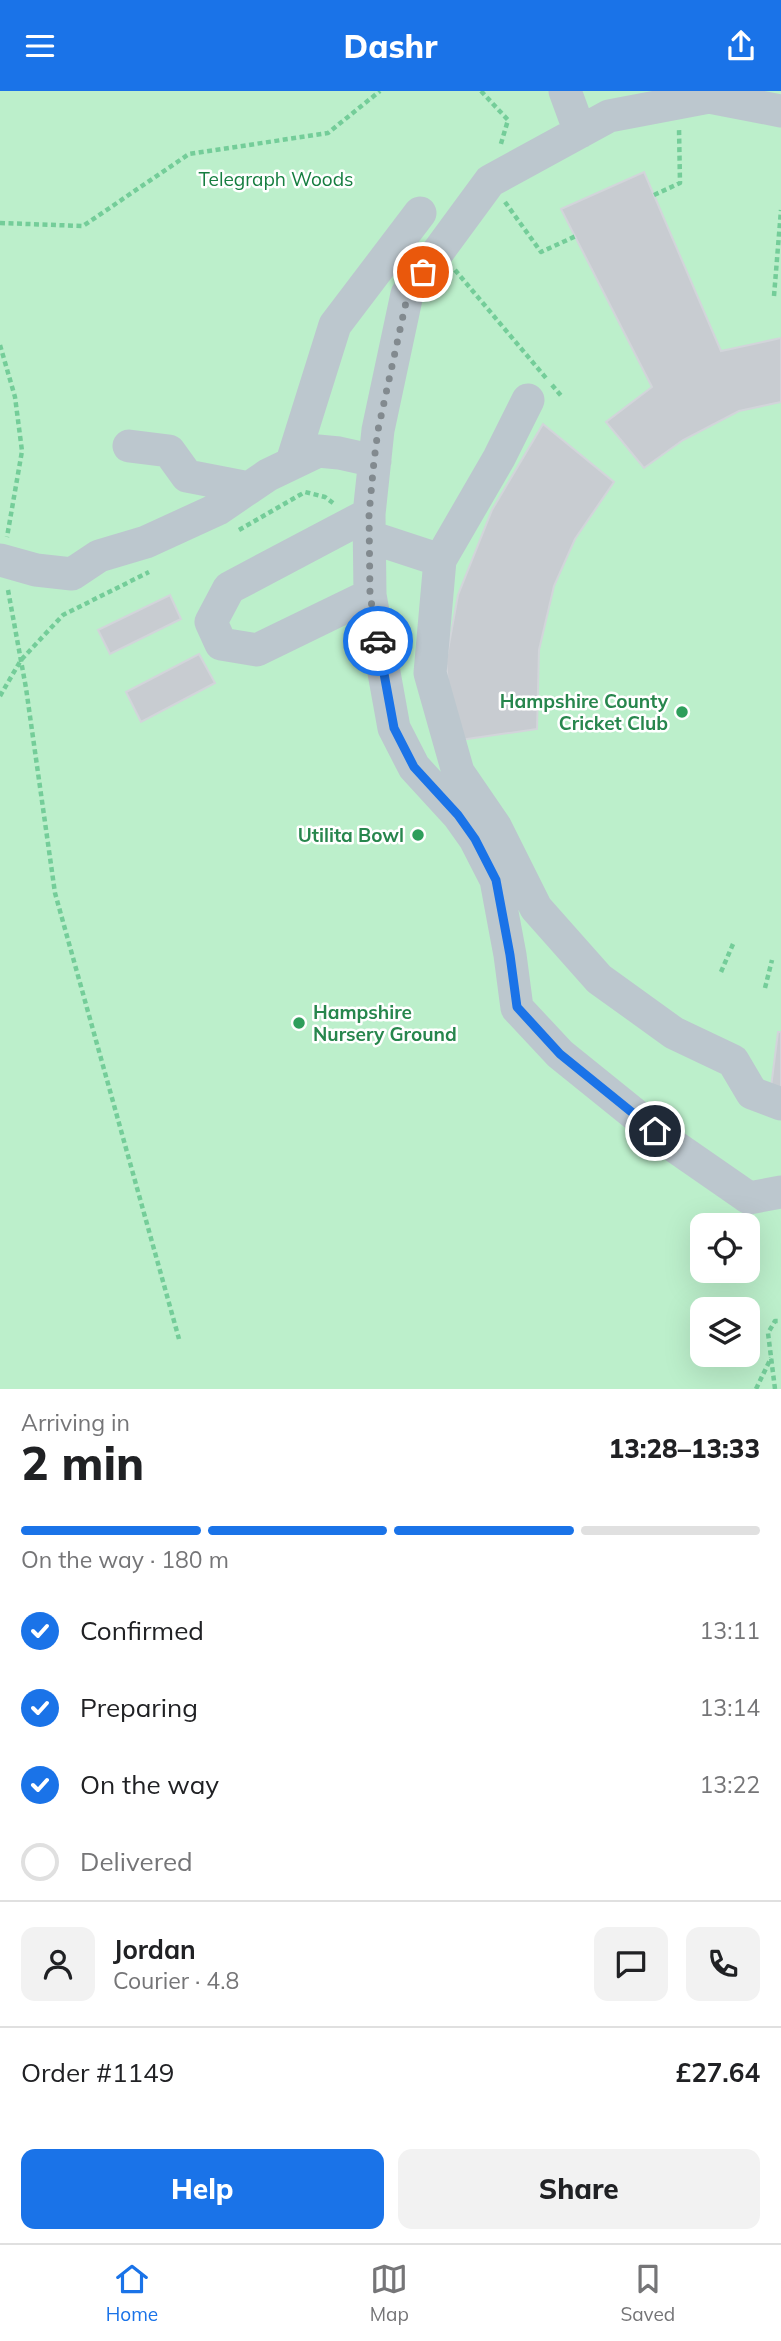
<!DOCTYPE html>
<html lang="en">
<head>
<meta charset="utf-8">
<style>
  body { margin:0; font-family:Mulish,sans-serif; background:#f2f2f2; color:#202124; height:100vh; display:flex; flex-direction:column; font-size:26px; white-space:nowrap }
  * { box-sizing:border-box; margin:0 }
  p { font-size:23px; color:#757577 }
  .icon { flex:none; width:38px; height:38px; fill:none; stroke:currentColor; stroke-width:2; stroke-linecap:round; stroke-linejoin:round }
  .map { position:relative; height:1298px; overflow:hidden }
  .side { display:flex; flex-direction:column; background:#fff; flex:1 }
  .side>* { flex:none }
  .buttons { position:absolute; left:690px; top:1122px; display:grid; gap:14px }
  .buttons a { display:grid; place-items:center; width:70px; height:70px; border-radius:14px; background:#fff; box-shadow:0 7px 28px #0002; font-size:35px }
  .pin { position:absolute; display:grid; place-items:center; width:60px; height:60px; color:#fff; margin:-30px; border:4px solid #fff; border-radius:50%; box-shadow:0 2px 7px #0007 }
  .courier { position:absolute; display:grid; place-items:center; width:70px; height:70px; margin:-35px; border:5px solid #1a73e8; border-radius:50%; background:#fff; color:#222; box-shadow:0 2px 9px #0007 }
  .summary em { font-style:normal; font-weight:800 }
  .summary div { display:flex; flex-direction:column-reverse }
  .summary { display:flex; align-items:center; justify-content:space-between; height:119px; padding:0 21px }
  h1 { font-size:46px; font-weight:800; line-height:52px }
  .bar { display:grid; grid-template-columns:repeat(4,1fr); gap:10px 7px; align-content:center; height:84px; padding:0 21px }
  .bar i { height:9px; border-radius:5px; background:#e0e0e0 }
  .bar .selected { background:#1a73e8 }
  .bar p { grid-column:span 4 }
  .line { display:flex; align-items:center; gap:18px; padding:0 21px; border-top:2px solid #e0e0e0 }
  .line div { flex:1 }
  .round { display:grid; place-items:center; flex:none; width:74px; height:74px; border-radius:14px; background:#f2f2f2 }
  ol { padding:0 21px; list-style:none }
  li { display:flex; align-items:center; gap:21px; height:77px }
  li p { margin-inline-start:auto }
  li .icon { padding:7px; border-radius:50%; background:#1a73e8; color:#fff; stroke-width:4 }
  li:last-child { color:#757577 }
  li i { width:38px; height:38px; border:4px solid #e0e0e0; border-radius:50% }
  .cta { display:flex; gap:14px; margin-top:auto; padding:14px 21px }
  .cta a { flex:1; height:80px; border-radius:14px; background:#1a73e8; color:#fff; font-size:28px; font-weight:800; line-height:80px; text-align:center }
  .cta a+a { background:#f2f2f2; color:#202124 }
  header { display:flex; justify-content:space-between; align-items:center; height:91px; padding:0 21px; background:#1a73e8; color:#fff; font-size:32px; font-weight:800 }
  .tab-bar { display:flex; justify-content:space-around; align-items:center; height:98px; border-top:2px solid #e0e0e0; background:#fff; font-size:19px; color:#757577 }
  .tab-bar a { display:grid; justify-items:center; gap:4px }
  .tab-bar .selected { color:#1a73e8 }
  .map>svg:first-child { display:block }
  .green { fill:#bcefcb; fill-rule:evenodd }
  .building { fill:#c8ccd1; stroke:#d2d5da; stroke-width:2 }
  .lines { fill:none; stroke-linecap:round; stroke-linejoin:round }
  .path { stroke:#74cd99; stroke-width:4.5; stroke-dasharray:5 3.5; stroke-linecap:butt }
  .minor { stroke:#bcc7ce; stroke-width:33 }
  .done { stroke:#828a8f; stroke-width:7; stroke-dasharray:0 12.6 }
  .route { stroke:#1a73e8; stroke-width:9 }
  .leisure-dot { fill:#2e9e5b; stroke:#fff; stroke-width:2.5 }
  .labels { text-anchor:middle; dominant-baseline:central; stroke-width:5; stroke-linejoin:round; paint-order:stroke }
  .park-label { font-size:19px; fill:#167e40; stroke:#fff }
  .leisure-label { font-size:19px; font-weight:bold; fill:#27864d; stroke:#fff; text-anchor:end }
</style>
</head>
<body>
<header><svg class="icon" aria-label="menu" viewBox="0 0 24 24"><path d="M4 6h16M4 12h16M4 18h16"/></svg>Dashr<svg class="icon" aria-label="share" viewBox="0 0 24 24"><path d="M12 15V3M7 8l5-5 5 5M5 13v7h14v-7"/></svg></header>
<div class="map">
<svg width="781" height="1298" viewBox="0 0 781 1298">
  <rect width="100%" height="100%" fill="#f1eeee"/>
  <!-- green -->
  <path class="green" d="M0,0h781v1298h-781zM702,1134h45v46h-45zM702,1218h45v46h-45z"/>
  <!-- building -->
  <path class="building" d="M644,81l77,179 60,-13v64l-42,9 -56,29 -39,28 -38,-46 46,-35 -91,-178z
    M543,333l71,58 -39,57 -21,47 -15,64 -2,79 -84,12 -7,-80 12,-66 34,-85z
    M170,504l11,24 -71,35 -12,-24z
    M199,563l16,29 -74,39 -15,-30z
    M778,941h3v65l-11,-2z"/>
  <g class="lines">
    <!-- path -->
    <path class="path" d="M481,0l27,29 -8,27
      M654,104l26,-12 -1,-55
      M505,111l36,50 35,-16
      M0,132l83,3 106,-72 139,-21 52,-42
      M455,179l91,108
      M774,205l7,-86
      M0,254l15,52 7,54 -15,86
      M552,294l11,13
      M239,439l66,-38 20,5 8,6
      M8,499l18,98 29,205 124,446
      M0,605l21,-36 42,-45 86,-43
      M721,881l12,-28
      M765,897l7,-28
      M756,1298l15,-31
      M775,1298l-7,-56 7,-12h6"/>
    <!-- minor -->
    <path class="minor" d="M565,0l15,41
      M781,20l-72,-14 -100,19 -119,65 -83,113 -29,136 -9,84 1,81 24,133 20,39 44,48 17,24 21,41 14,75 7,53 43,46 114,92 75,52 32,-6
      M528,309l-29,58 -59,102 -10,113 28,99 37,54 41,82 63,71 75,54 59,28 19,32 29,11
      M129,355l40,5 18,25 62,12
      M292,371l43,-137 85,-112
      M369,423l-140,74 -18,34 10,22 36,6 113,-55
      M370,446l70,23
      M0,469l36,10 36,4 27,-18 47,-14 72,-33 50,-34 50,-24 21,2 36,8"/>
  </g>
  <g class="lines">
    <!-- done -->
    <path class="done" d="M378,550l-8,-46 -1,-81 5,-53 4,-31 30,-137 15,-21"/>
    <!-- route -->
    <path class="route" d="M378,550l16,87 20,39 44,48 17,24 21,41 14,75 7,52 43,47 95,77"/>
  </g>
  <!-- markers -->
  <g class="leisure-dot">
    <circle cx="682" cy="621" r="7"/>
    <circle cx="418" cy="744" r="7"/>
    <circle cx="299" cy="932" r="7"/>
  </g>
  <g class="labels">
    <!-- park labels -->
    <g class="park-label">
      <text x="276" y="88">Telegraph Woods</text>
    </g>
    <!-- leisure labels -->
    <g class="leisure-label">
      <text x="668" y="610">Hampshire County<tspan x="668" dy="22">Cricket Club</tspan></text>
      <text x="404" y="744">Utilita Bowl</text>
      <text x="313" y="921" text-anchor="start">Hampshire<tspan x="313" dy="22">Nursery Ground</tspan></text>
    </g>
  </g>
</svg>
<div class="buttons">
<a><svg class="icon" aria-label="locate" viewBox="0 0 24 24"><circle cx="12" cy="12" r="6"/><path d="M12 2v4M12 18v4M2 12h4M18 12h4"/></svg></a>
<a><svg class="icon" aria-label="layers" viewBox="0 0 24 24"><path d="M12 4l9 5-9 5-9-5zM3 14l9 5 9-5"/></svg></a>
</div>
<div class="pin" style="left:423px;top:181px;background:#ea580c"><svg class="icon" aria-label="bag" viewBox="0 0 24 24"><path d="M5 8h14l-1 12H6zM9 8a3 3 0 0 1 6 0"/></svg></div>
<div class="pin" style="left:655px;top:1040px;background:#1f2937"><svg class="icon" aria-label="home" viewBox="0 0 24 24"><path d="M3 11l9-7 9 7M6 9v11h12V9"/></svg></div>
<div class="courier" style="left:378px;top:550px"><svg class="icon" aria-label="car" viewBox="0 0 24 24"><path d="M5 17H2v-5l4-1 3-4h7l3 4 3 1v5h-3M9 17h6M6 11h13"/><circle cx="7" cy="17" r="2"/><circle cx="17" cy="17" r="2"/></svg></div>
</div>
<section class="side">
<div class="summary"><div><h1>2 min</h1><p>Arriving in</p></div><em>13:28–13:33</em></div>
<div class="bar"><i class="selected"></i><i class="selected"></i><i class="selected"></i><i></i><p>On the way · 180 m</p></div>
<ol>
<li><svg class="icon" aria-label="check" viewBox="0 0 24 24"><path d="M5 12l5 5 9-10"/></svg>Confirmed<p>13:11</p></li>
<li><svg class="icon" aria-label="check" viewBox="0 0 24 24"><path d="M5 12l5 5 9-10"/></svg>Preparing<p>13:14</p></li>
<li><svg class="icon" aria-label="check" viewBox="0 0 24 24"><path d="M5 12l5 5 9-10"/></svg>On the way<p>13:22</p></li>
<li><i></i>Delivered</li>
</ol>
<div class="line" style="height:126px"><a class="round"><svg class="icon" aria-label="person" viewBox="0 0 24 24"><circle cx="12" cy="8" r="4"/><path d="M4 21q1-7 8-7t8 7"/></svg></a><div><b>Jordan</b><p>Courier · 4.8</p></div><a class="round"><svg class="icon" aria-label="chat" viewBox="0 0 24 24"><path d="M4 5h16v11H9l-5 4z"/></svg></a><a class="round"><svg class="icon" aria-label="phone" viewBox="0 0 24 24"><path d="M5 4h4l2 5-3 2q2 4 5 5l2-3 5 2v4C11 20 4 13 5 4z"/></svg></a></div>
<div class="line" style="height:91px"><div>Order #1149</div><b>£27.64</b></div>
<div class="cta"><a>Help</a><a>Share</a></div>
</section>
<nav class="tab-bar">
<a class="selected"><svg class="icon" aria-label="home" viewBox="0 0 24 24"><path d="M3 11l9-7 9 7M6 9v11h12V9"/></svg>Home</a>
<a><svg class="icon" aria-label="map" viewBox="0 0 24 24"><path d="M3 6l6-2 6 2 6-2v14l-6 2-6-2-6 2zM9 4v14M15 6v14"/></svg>Map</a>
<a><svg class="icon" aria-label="saved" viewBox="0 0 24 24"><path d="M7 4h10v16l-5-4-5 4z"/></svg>Saved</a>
</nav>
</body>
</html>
